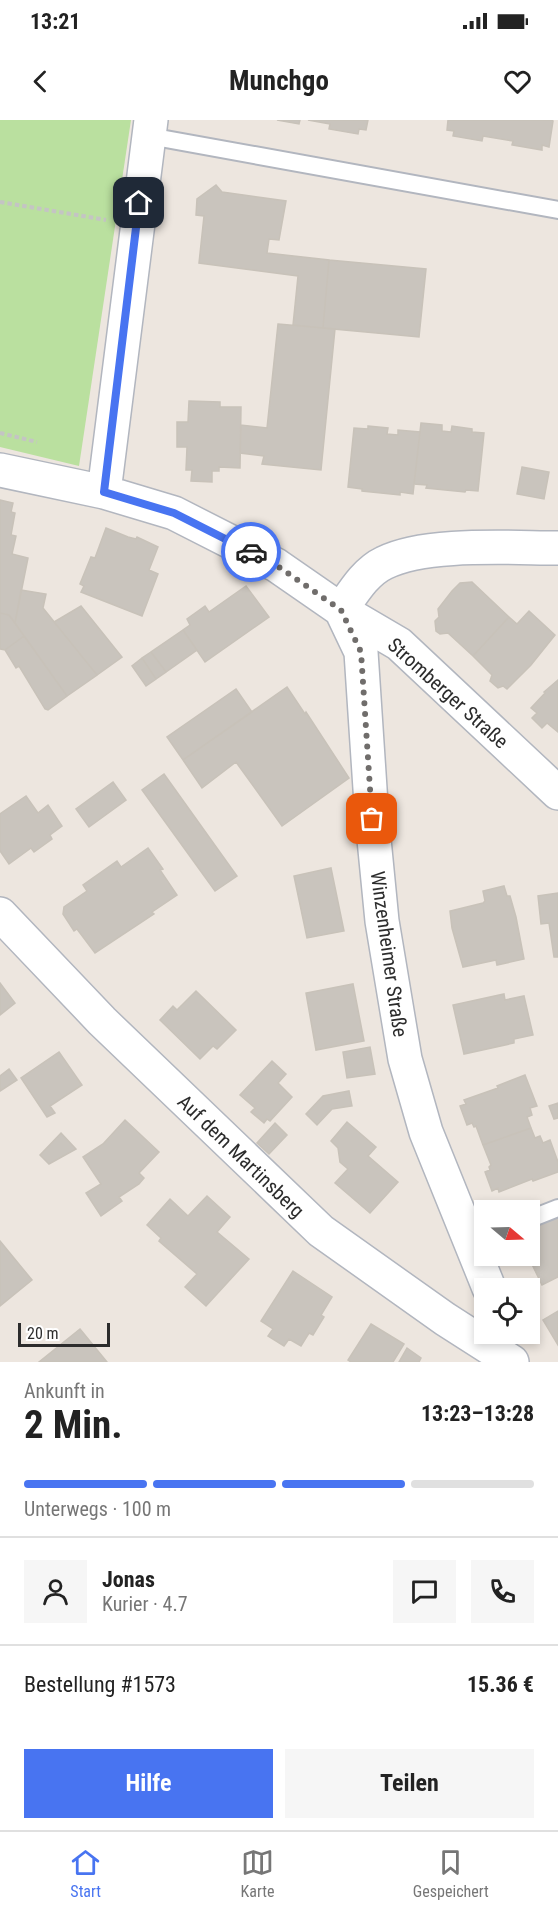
<!DOCTYPE html>
<html lang="de">
<head>
<meta charset="utf-8">
<style>
  body { margin:0; font-family:"Roboto Condensed",sans-serif; background:#f6f6f6; color:#222; height:100vh; display:flex; flex-direction:column; font-size:22px; white-space:nowrap }
  * { box-sizing:border-box; margin:0 }
  p { font-size:20px; color:#767676 }
  .icon { flex:none; width:33px; height:33px; fill:none; stroke:currentColor; stroke-width:2; stroke-linecap:round; stroke-linejoin:round }
  .map { position:relative; height:1242px; overflow:hidden }
  .sheet { display:flex; flex-direction:column; background:#fff; flex:1 }
  .sheet>* { flex:none }
  .needle { width:39px; rotate:109deg }
  .buttons { position:absolute; left:474px; top:1080px; display:grid; gap:12px }
  .buttons a { display:grid; place-items:center; width:66px; height:66px; border-radius:0px; background:#fff; box-shadow:0 3px 9px #0003; font-size:30px }
  .scale { position:absolute; left:18px; bottom:15px; width:92px; box-sizing:border-box; padding-left:6px; border:3px solid #2c2c2c; border-top:0; font-size:16px; line-height:21px; white-space:nowrap; color:#2c2c2c; -webkit-text-stroke:4px #fff; paint-order:stroke }
  .pin { position:absolute; display:grid; place-items:center; width:51px; height:51px; color:#fff; margin:-26px; border-radius:12px; box-shadow:0 3px 9px #0006 }
  .courier { position:absolute; display:grid; place-items:center; width:60px; height:60px; margin:-30px; border:4px solid #4874f1; border-radius:50%; background:#fff; color:#222; box-shadow:0 2px 8px #0007 }
  .summary em { font-style:normal; font-weight:700 }
  .summary div { display:flex; flex-direction:column-reverse }
  .summary { display:flex; align-items:center; justify-content:space-between; height:102px; padding:0 24px }
  h1 { font-size:39px; font-weight:700; line-height:45px }
  .bar { display:grid; grid-template-columns:repeat(4,1fr); gap:9px 6px; align-content:center; height:72px; padding:0 24px }
  .bar i { height:8px; border-radius:4px; background:#e0e0e0 }
  .bar .selected { background:#4874f1 }
  .bar p { grid-column:span 4 }
  .line { display:flex; align-items:center; gap:15px; padding:0 24px; border-top:2px solid #e0e0e0 }
  .line div { flex:1 }
  .round { display:grid; place-items:center; flex:none; width:63px; height:63px; border-radius:0px; background:#f6f6f6 }
  .cta { display:flex; gap:12px; margin-top:auto; padding:12px 24px }
  .cta a { flex:1; height:69px; border-radius:0px; background:#4874f1; color:#fff; font-size:24px; font-weight:700; line-height:69px; text-align:center }
  .cta a+a { background:#f6f6f6; color:#222 }
  .status { display:flex; justify-content:space-between; align-items:center; height:42px; padding:0 30px; background:#fff; direction:ltr }
  .status svg { height:16px; fill:currentColor }
  header { display:flex; justify-content:space-between; align-items:center; height:78px; padding:0 24px; background:#fff; font-size:27px; font-weight:700 }
  .dock { display:flex; justify-content:space-around; align-items:center; height:84px; border-top:2px solid #e0e0e0; background:#fff; font-size:16px; color:#767676 }
  .dock a { display:grid; justify-items:center; gap:3px }
  .dock .selected { color:#4874f1 }
  .map>svg:first-child { display:block }
  .green { fill:#bae09f }
  .building { fill:#c9c4bd; stroke:#c8c2b9; stroke-width:1.5 }
  .lines { fill:none; stroke-linecap:round; stroke-linejoin:round }
  .lane-casing { stroke:#b2b6bf; stroke-width:20 }
  .street-casing { stroke:#b2b6bf; stroke-width:36 }
  .path { stroke:#c4c4c4; stroke-width:4; stroke-dasharray:4.5 3; stroke-linecap:butt }
  .lane { stroke:#fff; stroke-width:16 }
  .street { stroke:#fff; stroke-width:33 }
  .done { stroke:#706d6b; stroke-width:6; stroke-dasharray:0 10.8 }
  .route { stroke:#4874f1; stroke-width:8 }
  .labels { text-anchor:middle; dominant-baseline:central; stroke-width:5; stroke-linejoin:round; paint-order:stroke }
  .street-label { font-size:20px; fill:#2c2c2c; stroke:#fff }
</style>
</head>
<body>
<div class="status"><b>13:21</b><svg viewBox="0 0 49 12"><path d="M0 12V9h3v3zM5 12V6h3v6zM10 12V3h3v9zM15 12V0h3v12zM26 1h20v11H26zM47 4h2v5h-2z"/></svg></div>
<header><svg class="icon" aria-label="back" viewBox="0 0 24 24"><path d="M15 5l-7 7 7 7"/></svg>Munchgo<svg class="icon" aria-label="heart" viewBox="0 0 24 24"><path d="M12 20l-8-8c-3-5 5-10 8-4 3-6 11-1 8 4z"/></svg></header>
<div class="map">
<svg width="558" height="1242" viewBox="0 0 558 1242">
  <rect width="100%" height="100%" fill="#ede6df"/>
  <!-- green -->
  <path class="green" d="M0,0h131l-52,346 -79,-19z"/>
  <!-- building -->
  <path class="building" d="M277,0h23l-1,4z
    M308,0h60l-2,10 -7,-1 -1,5 -29,-5 1,-5z
    M448,0h104l1,1 -4,26 -7,-2v5l-30,-5 1,-4 -30,-5 -1,5 -29,-5 1,-5 -7,-1z
    M216,65l6,7 64,9 -7,39 -10,-1 -2,14 62,7 -6,68 -30,-3 5,-49 -99,-13 5,-47 -8,-1 1,-16z
    M329,140l97,9 -7,68 -96,-9z
    M278,204l57,5 -14,141 -59,-6 2,-8 -24,-3 1,-28 26,3z
    M189,281l31,1v5h21l-1,61 -21,-1v4h-7v11l-21,-1 1,-11h-6l1,-23h-10v-25h11z
    M421,303l21,2v6l9,1 1,-6 20,3v3l12,1 -6,58 -12,-1 -1,2 -39,-4 1,-3 -13,-1z
    M368,306l20,2 -1,6 11,1v-5l22,2 -7,62 -13,-2v3l-38,-4v-2l-14,-2 6,-59 14,1z
    M522,347l27,5 -5,27 -27,-5z
    M0,380l13,3 -2,9 4,1 -4,22 5,1 -4,18 16,4 -13,65 -6,-8 -9,-2z
    M106,408l22,9 8,2 1,-2 21,10 -9,23 9,4 -16,42 -61,-24 3,-6 -4,-2 11,-27 4,1z
    M472,462l37,35 -36,39 -25,-23 -8,1 -4,-3 -1,-10 4,-4 -1,-8 14,-18 8,-8z
    M246,466l23,31 -64,45 -22,-32 7,-5 -3,-6 18,-13 4,6z
    M21,470l25,4 -3,14 54,67 -30,21 -52,-73z
    M81,486l41,51 -25,18 -43,-53z
    M529,491l26,24 -24,30 -24,24 -4,-3 -5,2 -8,-7 2,-6 -19,-19 36,-39 8,7z
    M0,493l9,2 15,21 -19,14 -5,-1z
    M183,510l14,20 -31,22 -15,-20z
    M24,516l43,60 -19,14 -3,-1 -26,-43 -3,2 -11,-18z
    M151,532l15,20 -10,7 -14,-21z
    M142,538l14,21 -10,7 -14,-20z
    M558,560v52l-11,-9 -5,5 -10,-10 5,-5 -6,-5 14,-15 -1,-1z
    M287,567l18,27 1,-2 43,66 -67,48 -46,-64 -34,26 -19,-28z
    M236,569l16,23 -69,48 -16,-23z
    M164,654l73,102 -22,15 -73,-101z
    M113,662l13,18 -37,27 -13,-18z
    M26,676l12,17 10,-8 14,21 -12,9 2,4 -18,13 -3,-4 -22,16 -9,-13v-37z
    M148,728l15,21 -3,1 17,25 -25,17 2,2 -59,39 -18,-24 -3,2 -11,-17 1,-7 23,-16 -4,-6 34,-24 4,6z
    M331,748l13,63 -37,7 -13,-62z
    M504,766l3,10h3l6,21 8,42 -27,6 -1,-5 -33,7 -11,-39 -2,-17 33,-8 2,-2 -2,-10z
    M558,773v64h-4l-5,-34 -8,1 -3,-28z
    M0,863l15,20 -15,12z
    M353,864l11,57 -48,9 -10,-57z
    M196,871l40,39 -19,19 -4,-3 -13,13 -40,-39 13,-14 4,4z
    M504,874l1,6 19,-4 9,39 -19,4v4l-50,11 -11,-49z
    M370,927l5,27 -28,4 -4,-26z
    M59,932l23,33 -32,21 5,7 -8,4 -26,-39z
    M272,941l14,13 -8,9 14,14 -22,24 -3,-2 -3,4 -13,-11 4,-4 -15,-13z
    M9,949l8,11 -17,11v-15z
    M525,955l12,31 -7,2 2,7 -5,2 4,11 -48,17 -7,-19 -2,1 -2,-4 -5,2 -7,-19 6,-2 -2,-4 34,-12 -1,-2z
    M349,971l3,15 -20,3 -15,16 -11,-11 17,-18z
    M558,983v15l-4,1 -5,-13z
    M125,1000l34,32 -20,21 5,5 -5,6 -20,13 3,4 -21,15 -15,-23 15,-9 -18,-27 20,-13z
    M347,1002l29,25 -8,9 30,26 -28,31 -35,-30 13,-14 -8,-7 -2,-14 -7,-7z
    M275,1003l12,12 -18,19 -12,-11z
    M531,1008l4,10 5,-2 3,7 7,-3 8,22v10l-25,9 -1,-2 -33,13 -1,-4 -6,3 -7,-19 5,-2 -1,-3 2,-2 -8,-20z
    M61,1013l15,16 -27,15 -9,-9z
    M207,1076l23,21 -13,15 32,27 -43,47 -21,-19 12,-13 -38,-33 2,-3 -14,-13 23,-26 18,17z
    M558,1097v60l-16,8 -14,-29h2v-26z
    M0,1121l32,39 -32,26z
    M293,1151l39,26 -11,18 3,2 -11,18 -4,-2 -8,13 -12,-7 -5,7 -16,-10 5,-7 -12,-8z
    M558,1191v34l-15,-25z
    M371,1204l33,20 -11,18h-42l-3,-2z
    M80,1209l27,33h-68z
    M407,1228l14,10 -2,4h-20z"/>
  <g class="lines">
    <defs>
      <path id="lane" d="M149,16l409,74
        M530,1099l28,-11"/>
      <path id="street" d="M0,350l104,22 70,21 102,52 65,45 58,34 159,149
        M104,372l47,-372
        M341,490l20,42 11,167 10,102 23,138 21,73 63,156
        M341,490c12,-17 24,-38 43,-47 41,-21 127,-15 174,-15
        M0,794l102,107 219,210 124,88 67,43"/>
    </defs>
    <!-- lane casing -->
    <use href="#lane" class="lane-casing"/>
    <!-- street casing -->
    <use href="#street" class="street-casing"/>
    <!-- path -->
    <path class="path" d="M0,82l106,18
      M0,313l37,9"/>
    <!-- lane -->
    <use href="#lane" class="lane"/>
    <!-- street -->
    <use href="#street" class="street"/>
  </g>
  <g class="lines">
    <!-- done -->
    <path class="done" d="M251,432l25,13 65,45 20,42 11,167"/>
    <!-- route -->
    <path class="route" d="M139,83l-35,289 70,21 77,39"/>
  </g>
  <g class="labels">
    <!-- street labels -->
    <g class="street-label">
      <text transform="translate(448 573) rotate(42)">Stromberger Straße</text>
      <text transform="translate(389 834) rotate(82)">Winzenheimer Straße</text>
      <text transform="translate(241 1036) rotate(44)">Auf dem Martinsberg</text>
    </g>
  </g>
</svg>
<div class="buttons">
<a><svg class="needle" viewBox="-14 -14 28 28"><path d="M0-13l5 13h-10z" fill="#e53935"/><path d="M0 13l5-13h-10z" fill="#767676"/></svg></a>
<a><svg class="icon" aria-label="locate" viewBox="0 0 24 24"><circle cx="12" cy="12" r="6"/><path d="M12 2v4M12 18v4M2 12h4M18 12h4"/></svg></a>
</div>
<div class="scale">20 m</div>
<div class="pin" style="left:372px;top:699px;background:#ea580c"><svg class="icon" aria-label="bag" viewBox="0 0 24 24"><path d="M5 8h14l-1 12H6zM9 8a3 3 0 0 1 6 0"/></svg></div>
<div class="pin" style="left:139px;top:83px;background:#1f2937"><svg class="icon" aria-label="home" viewBox="0 0 24 24"><path d="M3 11l9-7 9 7M6 9v11h12V9"/></svg></div>
<div class="courier" style="left:251px;top:432px"><svg class="icon" aria-label="car" viewBox="0 0 24 24"><path d="M5 17H2v-5l4-1 3-4h7l3 4 3 1v5h-3M9 17h6M6 11h13"/><circle cx="7" cy="17" r="2"/><circle cx="17" cy="17" r="2"/></svg></div>
</div>
<section class="sheet">
<div class="summary"><div><h1>2 Min.</h1><p>Ankunft in</p></div><em>13:23–13:28</em></div>
<div class="bar"><i class="selected"></i><i class="selected"></i><i class="selected"></i><i></i><p>Unterwegs · 100 m</p></div>
<div class="line" style="height:108px"><a class="round"><svg class="icon" aria-label="person" viewBox="0 0 24 24"><circle cx="12" cy="8" r="4"/><path d="M4 21q1-7 8-7t8 7"/></svg></a><div><b>Jonas</b><p>Kurier · 4.7</p></div><a class="round"><svg class="icon" aria-label="chat" viewBox="0 0 24 24"><path d="M4 5h16v11H9l-5 4z"/></svg></a><a class="round"><svg class="icon" aria-label="phone" viewBox="0 0 24 24"><path d="M5 4h4l2 5-3 2q2 4 5 5l2-3 5 2v4C11 20 4 13 5 4z"/></svg></a></div>
<div class="line" style="height:78px"><div>Bestellung #1573</div><b>15.36 €</b></div>
<div class="cta"><a>Hilfe</a><a>Teilen</a></div>
</section>
<nav class="dock">
<a class="selected"><svg class="icon" aria-label="home" viewBox="0 0 24 24"><path d="M3 11l9-7 9 7M6 9v11h12V9"/></svg>Start</a>
<a><svg class="icon" aria-label="map" viewBox="0 0 24 24"><path d="M3 6l6-2 6 2 6-2v14l-6 2-6-2-6 2zM9 4v14M15 6v14"/></svg>Karte</a>
<a><svg class="icon" aria-label="saved" viewBox="0 0 24 24"><path d="M7 4h10v16l-5-4-5 4z"/></svg>Gespeichert</a>
</nav>
</body>
</html>
